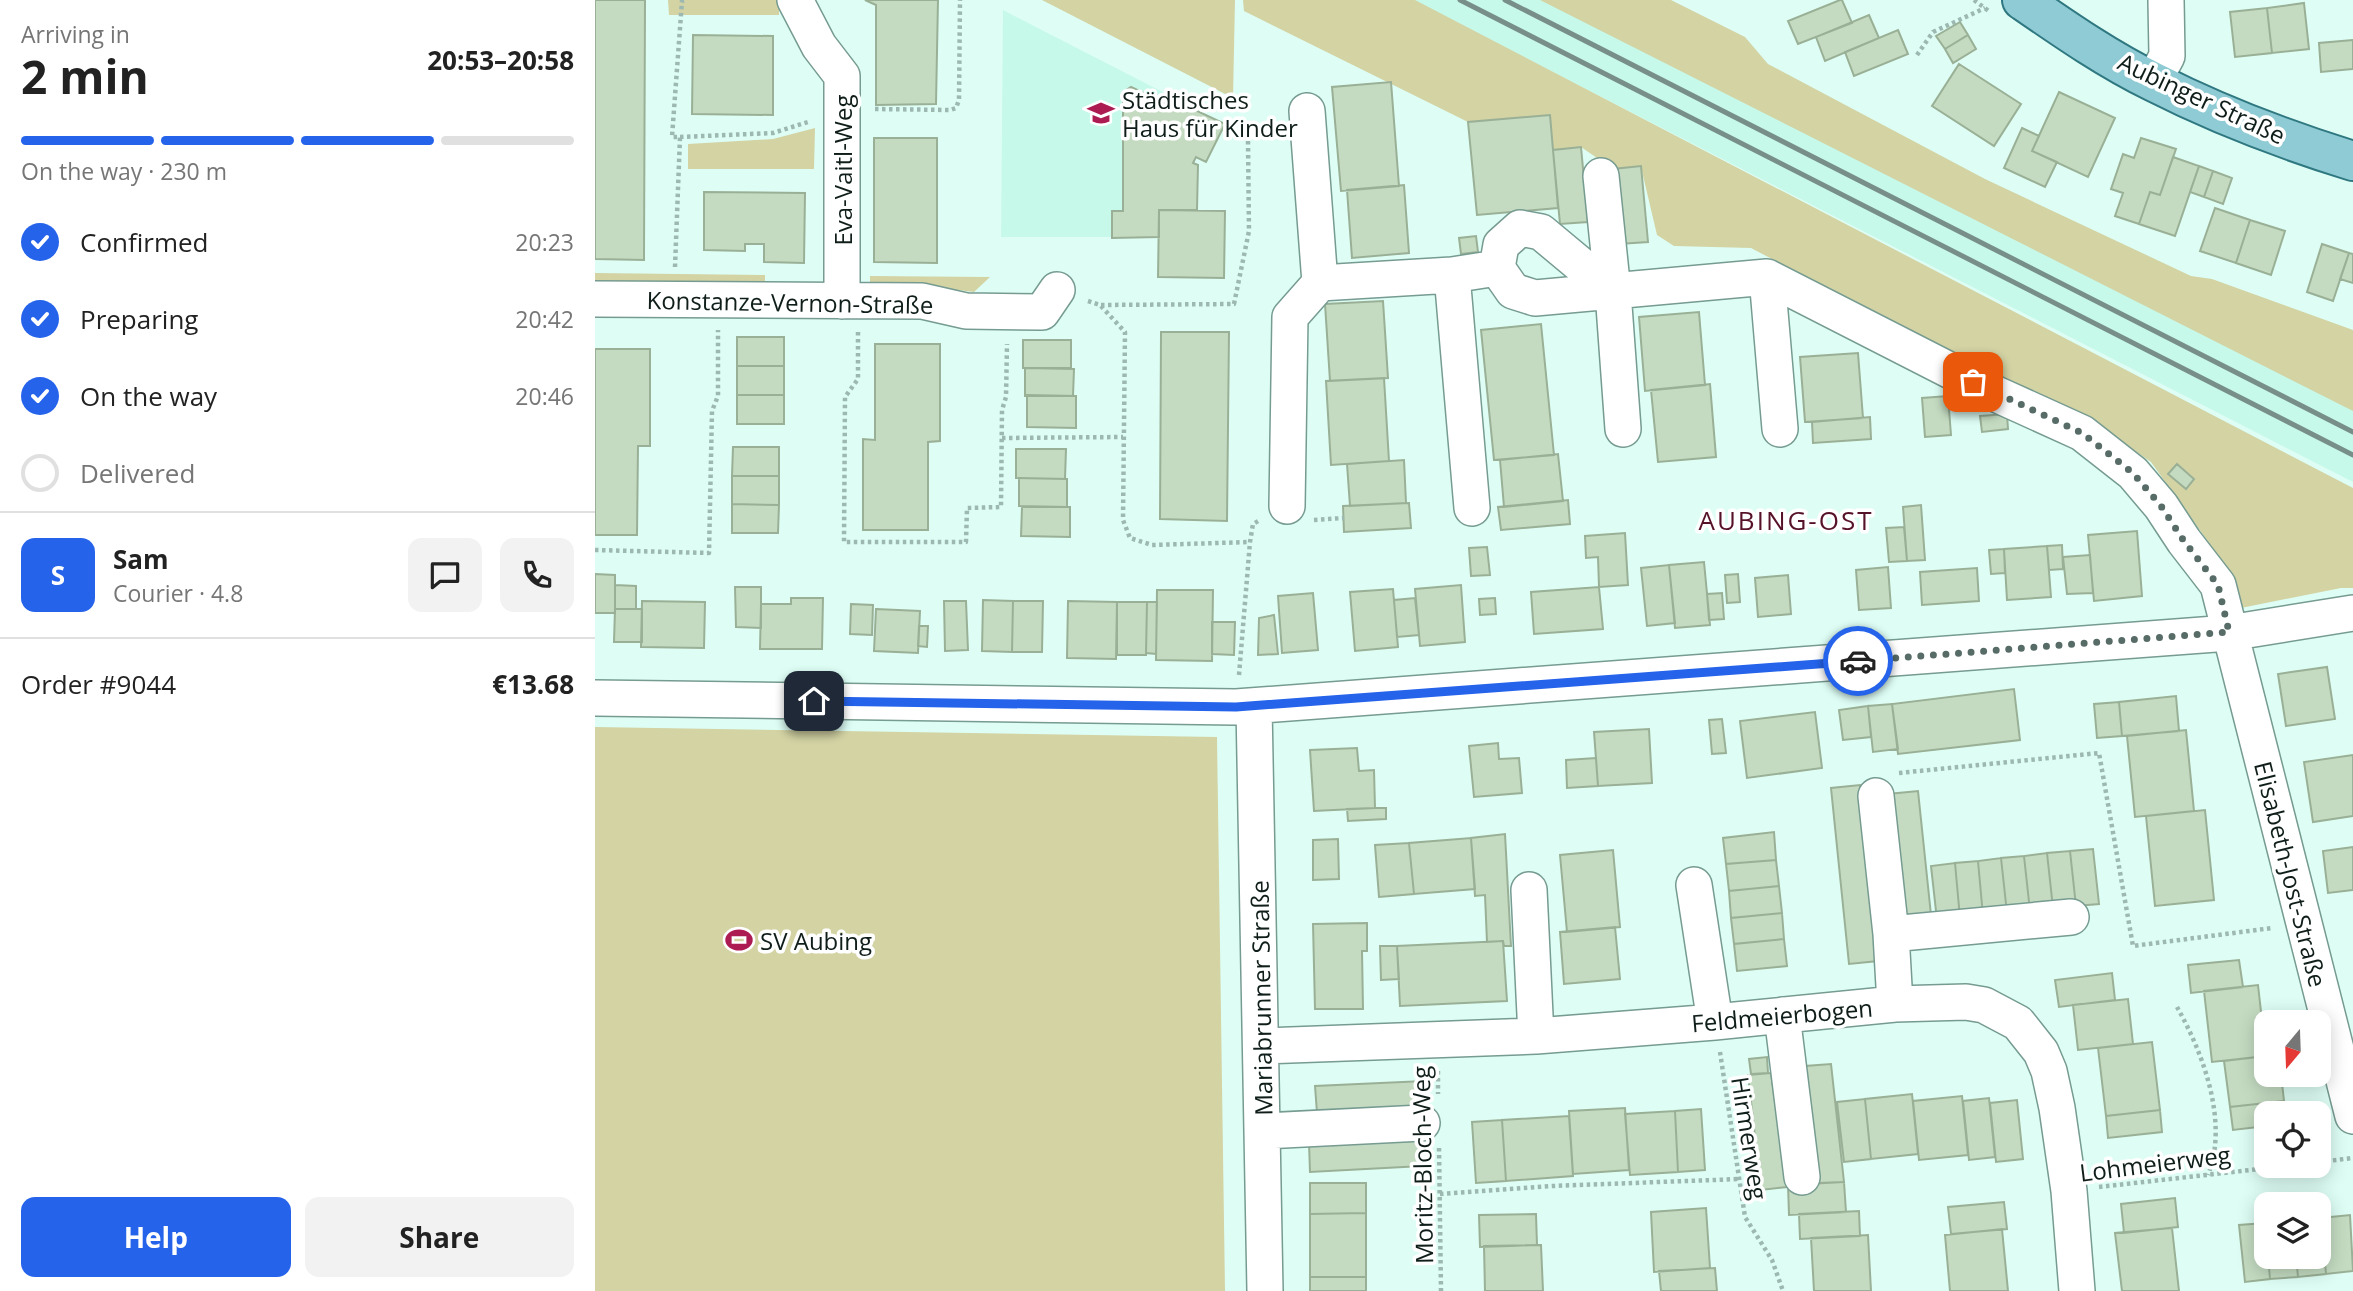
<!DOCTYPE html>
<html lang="en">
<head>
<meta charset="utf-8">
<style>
  body { margin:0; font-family:"Open Sans",sans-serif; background:#f2f2f2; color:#222; height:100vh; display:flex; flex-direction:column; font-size:26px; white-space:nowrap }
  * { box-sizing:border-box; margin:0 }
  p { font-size:23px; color:#767676 }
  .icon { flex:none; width:38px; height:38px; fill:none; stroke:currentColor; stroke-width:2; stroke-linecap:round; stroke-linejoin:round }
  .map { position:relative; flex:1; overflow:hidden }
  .side { display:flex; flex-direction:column; background:#fff; width:595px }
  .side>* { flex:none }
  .needle { width:46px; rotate:199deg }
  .controls { position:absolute; left:1659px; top:1010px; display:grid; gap:14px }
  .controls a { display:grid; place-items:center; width:77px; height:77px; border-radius:14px; background:#fff; box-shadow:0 4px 18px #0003; font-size:35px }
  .pin { position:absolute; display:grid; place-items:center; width:60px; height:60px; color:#fff; margin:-30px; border-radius:14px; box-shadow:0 4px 10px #0006 }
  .courier { position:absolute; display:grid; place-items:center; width:70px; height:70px; margin:-35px; border:5px solid #2563eb; border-radius:50%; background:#fff; color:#222; box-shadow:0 2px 9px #0007 }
  .headline em { font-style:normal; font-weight:700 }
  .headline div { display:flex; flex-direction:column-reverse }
  .headline { display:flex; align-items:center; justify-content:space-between; height:119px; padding:0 21px }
  h1 { font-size:46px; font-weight:700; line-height:52px }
  .bar { display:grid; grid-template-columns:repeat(4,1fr); gap:10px 7px; align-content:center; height:84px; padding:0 21px }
  .bar i { height:9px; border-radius:5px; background:#e0e0e0 }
  .bar .current { background:#2563eb }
  .bar p { grid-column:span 4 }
  .line { display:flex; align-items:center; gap:18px; padding:0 21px; border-top:2px solid #e0e0e0 }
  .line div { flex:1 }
  .round { display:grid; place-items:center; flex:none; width:74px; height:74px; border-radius:14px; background:#f2f2f2 }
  ol { padding:0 21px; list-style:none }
  li { display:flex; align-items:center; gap:21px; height:77px }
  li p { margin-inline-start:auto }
  li .icon { padding:7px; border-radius:50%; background:#2563eb; color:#fff; stroke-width:4 }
  li:last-child { color:#767676 }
  li i { width:38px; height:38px; border:4px solid #e0e0e0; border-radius:50% }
  .button { display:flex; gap:14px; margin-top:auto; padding:14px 21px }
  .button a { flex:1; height:80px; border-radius:14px; background:#2563eb; color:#fff; font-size:28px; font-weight:700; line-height:80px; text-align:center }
  .button a+a { background:#f2f2f2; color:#222 }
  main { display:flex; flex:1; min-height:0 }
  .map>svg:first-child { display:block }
  .built { fill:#c7f9ea }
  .green { fill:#d3d3a4 }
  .building { fill:#c4dbc1; stroke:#9ab096; stroke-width:2 }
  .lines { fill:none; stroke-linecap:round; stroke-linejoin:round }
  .minor-casing { stroke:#769b91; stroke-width:38 }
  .major-casing { stroke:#307881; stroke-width:42 }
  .path { stroke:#9db8b1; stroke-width:4.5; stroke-dasharray:3.5 3.5; stroke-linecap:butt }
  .minor { stroke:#fff; stroke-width:35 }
  .major { stroke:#8ecbd4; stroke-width:38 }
  .rail { stroke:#788f89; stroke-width:5 }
  .done { stroke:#576c67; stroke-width:7; stroke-dasharray:0 12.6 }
  .route { stroke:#2563eb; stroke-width:9 }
  .labels { text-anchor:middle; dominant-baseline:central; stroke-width:7; stroke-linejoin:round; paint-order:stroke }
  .street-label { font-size:24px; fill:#0f1e1a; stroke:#fff }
  .poi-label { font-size:24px; fill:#0f1e1a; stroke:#fff; text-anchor:start }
  .neighbourhood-label { font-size:26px; letter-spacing:2px; fill:#561229; stroke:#fff }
</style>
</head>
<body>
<main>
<section class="side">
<div class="headline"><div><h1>2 min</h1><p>Arriving in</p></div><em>20:53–20:58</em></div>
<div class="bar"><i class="current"></i><i class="current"></i><i class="current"></i><i></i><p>On the way · 230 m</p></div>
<ol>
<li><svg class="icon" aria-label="check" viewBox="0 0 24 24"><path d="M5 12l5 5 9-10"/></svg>Confirmed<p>20:23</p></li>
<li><svg class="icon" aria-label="check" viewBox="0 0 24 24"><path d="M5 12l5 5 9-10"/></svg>Preparing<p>20:42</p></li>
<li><svg class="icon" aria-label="check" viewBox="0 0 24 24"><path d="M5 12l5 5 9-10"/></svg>On the way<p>20:46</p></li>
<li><i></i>Delivered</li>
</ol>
<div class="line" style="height:126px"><b class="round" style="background:#2563eb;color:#fff">S</b><div><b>Sam</b><p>Courier · 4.8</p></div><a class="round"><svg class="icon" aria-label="chat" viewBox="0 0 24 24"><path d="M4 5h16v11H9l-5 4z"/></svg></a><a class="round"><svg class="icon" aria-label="phone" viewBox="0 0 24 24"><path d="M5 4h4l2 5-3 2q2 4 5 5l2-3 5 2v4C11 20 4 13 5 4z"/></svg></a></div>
<div class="line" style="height:91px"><div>Order #9044</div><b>€13.68</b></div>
<div class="button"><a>Help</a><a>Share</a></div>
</section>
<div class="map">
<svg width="1758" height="1291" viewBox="0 0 1758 1291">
  <rect width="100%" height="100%" fill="#defef5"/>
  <!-- built -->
  <path class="built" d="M817,0h160l781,397v85z
    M408,10l222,114 -19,38 -10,-4 -3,5 5,2 -1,45h-38v27h-158z"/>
  <!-- green -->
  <path class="green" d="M73,0h111v15h-110z
    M447,0h193l-2,98z
    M648,0h172l938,488v100h-12l-100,20 -27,-58 -63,-88 -51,-35 -233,-118 -116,-61 -77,-2 -17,-11 -16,-68 -28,2 -32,-22 -28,3 -3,-35 -82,7 -224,-111z
    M945,0h131l74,37 23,27 217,115 206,97 21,3 141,51v81z
    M220,128l-1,41h-126v-25l85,-5z
    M0,273l170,2v13l-170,-2z
    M275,276l120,1 -16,15 -16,-2 -88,-1z
    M0,727l622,10 8,554h-630z"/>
  <!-- building -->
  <path class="building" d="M0,0h50l-1,260 -49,-1z
    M270,0h73l-2,104 -60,1v-100z
    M1245,0h2l10,23 -54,21 -10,-23z
    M1709,3l5,46 -37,4 -5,-45z
    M1672,8l5,45 -37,4 -5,-45z
    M1274,15l10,23 -54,23 -9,-24z
    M1365,22l8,13 -23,14 -9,-13z
    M1303,30l10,24 -54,22 -9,-24z
    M98,35l80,1v79l-81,-1z
    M1373,35l8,14 -23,14 -8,-14z
    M1758,40v29l-32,3 -2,-29z
    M1364,64l62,40 -27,42 -62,-40z
    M796,82l8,104 -58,5 -9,-104z
    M536,87l42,20 3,-6 49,23 -19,38 -10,-5 -3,6 5,2 -1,45h-38v27l-47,1v-27h11v-119z
    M1464,92l56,26 -27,59 -56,-26z
    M955,115l8,93 -81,7 -9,-93z
    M1427,128l17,8 -7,15 25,11 -12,25 -41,-19z
    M279,138h63v125l-63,-1z
    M1546,138l35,11 -16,46 -10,-3 -11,32 -24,-8 8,-23 -12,-4 12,-35 11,4z
    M986,147l7,75 -28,2 -7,-74z
    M1578,157l26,9 -24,70 -36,-12 11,-32 10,3z
    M1046,166l7,76 -29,2 -6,-75z
    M1604,166l14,5 -9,26 -14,-5z
    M1618,171l19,7 -9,26 -19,-7z
    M809,185l5,68 -57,5 -5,-68z
    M109,192l101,1 -1,70 -40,-1v-18h-19v7l-41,-1z
    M1620,208l35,12 -14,43 -36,-12z
    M564,210l66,1 -1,67 -66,-1z
    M1655,220l35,11 -14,44 -35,-12z
    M881,236l2,16 -17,2 -2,-16z
    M1727,244l27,9 -16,48 -26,-9z
    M1754,253l4,1v29l-13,-4z
    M788,301l5,77 -58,3 -5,-77z
    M1104,312l6,73 -60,6 -6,-74z
    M946,324l13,131 -60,5 -13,-130z
    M566,332h68l-2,189 -67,-2z
    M142,337h47v29h-47z
    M428,340h48v28h-48z
    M280,344h65v97l-12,1v88h-65v-91l12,1z
    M0,349h55v97h-12l-1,89h-42z
    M1263,353l5,65 -58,4 -5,-65z
    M142,366h47v29h-47z
    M430,368l49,1 -1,27h-48z
    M789,378l5,83 -58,4 -5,-84z
    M1115,384l6,73 -58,5 -7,-72z
    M142,395h47v29h-47z
    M432,395l49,1v32l-49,-1z
    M1353,396l3,39 -26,2 -3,-39z
    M1412,414l1,15 -26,3 -2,-16z
    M1275,417l1,22 -58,4 -1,-21z
    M138,447h46v29h-47z
    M421,449h50l-1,30 -49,-1z
    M963,454l5,47 -59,6 -4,-47z
    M809,460l2,43 -56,3 -3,-42z
    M1582,464l17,15 -8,10 -18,-15z
    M137,476h47v29l-47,-1z
    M424,478l48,1v28l-48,-1z
    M973,500l2,24 -69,6 -3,-23z
    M814,503l2,25 -67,4 -1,-26z
    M137,504l47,1 -1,28h-46z
    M1326,505l4,55 -18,1 -4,-54z
    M427,507h48v30l-49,-1z
    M1309,527l3,34 -18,1 -3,-34z
    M1542,531l5,65 -48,5 -6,-66z
    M1030,533l3,52 -29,2 -1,-30 -12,1 -1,-22z
    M1467,545l1,24 -14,1 -2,-24z
    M1452,546l4,51 -44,3 -3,-51z
    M892,547l3,28 -19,1 -2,-28z
    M1409,549l1,24 -14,1 -2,-24z
    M1495,555l3,38 -26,1 -4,-37z
    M1109,562l6,63 -35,3 -6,-63z
    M1074,565l6,58 -28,3 -6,-58z
    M1293,567l3,41 -32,2 -3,-40z
    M1382,568l2,33 -57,4 -2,-33z
    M0,574l20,1v38h-20z
    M1143,574l2,28 -13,1 -2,-28z
    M1193,575l3,39 -33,3 -3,-39z
    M20,585l21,1v23h-21z
    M866,585l4,57 -45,4 -5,-57z
    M140,587h26v41l-25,-1z
    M1004,587l4,42 -69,5 -3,-42z
    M798,589l5,58 -43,4 -5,-59z
    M562,590h56l-1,71 -56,-1z
    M718,593l5,57 -36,3 -4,-57z
    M1127,593l2,26 -15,1 -2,-26z
    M196,598h32l-1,51h-62l1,-45h30z
    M820,598l4,37 -22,2 -3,-37z
    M900,598l1,16 -16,1 -1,-16z
    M388,600l30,1 -1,51 -30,-1z
    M47,601l63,1 -1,46 -63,-1z
    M349,601h22l2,49 -23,1z
    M418,601h30l-1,51h-30z
    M473,601l49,1 -1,57 -49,-1z
    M522,602h30l-1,53h-29z
    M552,602h10l-1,52 -10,-1z
    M256,604l22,1 -1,30 -22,-1z
    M20,609h27v33h-28z
    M281,609l44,2 -2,42 -44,-2z
    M679,615l4,39 -20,1 1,-37z
    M617,622h23l-1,33 -22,-1z
    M324,626h9l-1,21 -9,-1z
    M1732,667l8,52 -49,7 -8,-52z
    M1419,689l6,51 -122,14 -6,-50z
    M1581,696l3,35 -57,5 -3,-34z
    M1524,702l3,34 -25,2 -3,-34z
    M1297,704l6,45 -25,3 -5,-46z
    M1273,706l3,31 -28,3 -4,-30z
    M1220,712l7,56 -75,10 -7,-57z
    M1127,719l4,34 -14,1 -3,-34z
    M1054,729l3,54 -54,3 -4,-54z
    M1591,730l8,81 -59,6 -8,-81z
    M903,743l1,16 20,-1 3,35 -48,4 -5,-51z
    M762,748l2,23 15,-1 1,38 -61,3 -4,-61z
    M1758,755v61l-40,6 -9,-60z
    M1001,758l2,28 -31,2 -1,-28z
    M1265,785l18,176 -29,3 -18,-176z
    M1323,791l13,124 -30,4 -13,-125z
    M780,808h11v11l-38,2 -1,-12z
    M1610,810l9,90 -59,6 -9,-90z
    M1179,832l2,28 -50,4 -3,-26z
    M910,834l6,112h-7l-1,-5 -16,1 -2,-47 -10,1 -4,-58z
    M876,838l4,51 -61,5 -5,-51z
    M743,839l1,40 -26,1v-40z
    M814,843l5,51 -35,3 -4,-52z
    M1758,847v43l-25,3 -5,-42z
    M1498,849l6,55 -23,2 -6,-55z
    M1018,850l7,77 -53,5 -7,-77z
    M1475,851l6,55 -23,2 -6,-55z
    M1452,853l6,55 -23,3 -6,-55z
    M1429,856l6,55 -23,2 -6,-55z
    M1406,858l6,55 -24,3 -5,-55z
    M1181,860l3,26 -50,5 -3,-27z
    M1383,861l5,55 -23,2 -5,-55z
    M1360,863l5,55 -23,2 -6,-54z
    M1184,886l3,27 -51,5 -2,-27z
    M1187,913l2,26 -50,5 -3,-26z
    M772,923v28h-5l1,58h-48l-2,-85z
    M1020,927l5,52 -56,5 -4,-52z
    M1189,939l3,27 -50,5 -3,-27z
    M908,941l4,60 -107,5 -3,-60z
    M785,946h17l2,33 -18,1z
    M1644,960l4,27 -52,6 -3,-28z
    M1517,973l3,27 -56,7 -4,-27z
    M1663,985l8,71 -54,6 -8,-71z
    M1533,999l5,45 -55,6 -5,-45z
    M1557,1042l8,68 -54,6 -8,-68z
    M1671,1056v18h15l3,27 -54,6 -6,-46z
    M1172,1057l1,16 -17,1 -2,-15z
    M1236,1064l13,118 -26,1 -13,-117z
    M1176,1073l16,114 -26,3 -13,-115z
    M829,1081l2,25 -109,7 -2,-27z
    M1317,1094l6,60 -47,5 -6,-60z
    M1367,1096l6,59 -49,5 -6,-59z
    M1394,1098l6,59 -26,3 -6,-59z
    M1270,1099l6,60 -27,3 -7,-60z
    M1422,1100l6,59 -27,3 -6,-59z
    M1689,1101l1,12h-19v13l-33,4 -3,-23z
    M1030,1108l4,62 -56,4 -4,-63z
    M1106,1109l4,61 -27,2 -3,-61z
    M1565,1110l2,22 -54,6 -2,-22z
    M1080,1111l3,61 -48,3 -5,-61z
    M974,1116l4,60 -67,5 -4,-61z
    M907,1120l4,61 -30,2 -4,-61z
    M825,1137l2,29 -112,6 -1,-29z
    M1249,1182l2,30 -57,3 -1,-30z
    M715,1183h56v30l-56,1z
    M1580,1198l3,29 -54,6 -3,-29z
    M1409,1202l3,27 -56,5 -3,-27z
    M1111,1208l4,60 -56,4 -3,-60z
    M1264,1211l1,25 -60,3 -1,-25z
    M771,1213v64h-56v-63z
    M941,1214l1,31 -57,2 -1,-32z
    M1755,1215l3,56 -27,3 -5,-56z
    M1724,1218h2l5,56 -28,3 -2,-21h23z
    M1670,1223l1,33h2l2,23 -25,3 -6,-57z
    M1577,1228l7,63h-57l-7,-58z
    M1407,1229l6,62h-58l-5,-56z
    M1273,1235l3,56h-57l-3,-53z
    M946,1245l2,46h-58l-1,-45z
    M1673,1256h28l2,21 -28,2z
    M1120,1268l2,23h-56l-2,-20z
    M715,1277h56v14h-56z"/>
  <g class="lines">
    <defs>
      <path id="minor" d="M200,0l24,46 23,30v225
        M1558,82l14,-26 -1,-56
        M712,111l13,172
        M1006,176l12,116 10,137
        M857,275l20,233
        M1172,277l13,152
        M1018,292l-72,-60 -21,-4 -19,17 -4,23 16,23 22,7 232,-21 229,117 86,39 51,40 28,33 23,35 34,44 135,531
        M0,299l327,2 44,10 76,1 15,-22
        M692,506l3,-189 30,-34 132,-8 45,-7
        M0,698l641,9 993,-74 124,-20
        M659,706l11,585
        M1281,796l15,138
        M1099,885l21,137
        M934,890l7,146
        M1300,1004l-4,-70 180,-17
        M1187,1015l20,162
        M667,1046l274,-10 179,-14 180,-18 71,-2 18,3 34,18 23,29 8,19 8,37 12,83 8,100
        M668,1131l159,-8"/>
      <path id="major" d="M1427,0c42,29 85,59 132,82 63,32 131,58 199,79"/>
    </defs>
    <!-- minor casing -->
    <use href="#minor" class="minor-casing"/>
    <!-- major casing -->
    <use href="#major" class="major-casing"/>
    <!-- path -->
    <path class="path" d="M1379,0l16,12
      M1322,55l16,-23 52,-24
      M280,109l75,1 6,-2 3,-8 1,-100
      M85,137l93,-4 38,-12
      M80,267l5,-130h-8l10,-136 4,-1
      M493,301l12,4 25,27 -2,188 7,18 22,7 98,-3
      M506,305l133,-1 15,-73 -1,-90
      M263,332v47l-13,18 -1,145h122l1,-34 34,-1 1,-97 4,-13 1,-53
      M407,438l121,-1
      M719,520l30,-2
      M0,550l114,3 3,-142 6,-15v-66
      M644,675l11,-133 3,-18 7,-4
      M1304,773l200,-20 34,193 139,-18
      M1582,1007c26,46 52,115 31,168
      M1125,1052l25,165 27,43 11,31
      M843,1071v23
      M844,1148l2,143
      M1724,1162l34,-4
      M1504,1187l187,-21
      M845,1194l112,-8 188,-7"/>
    <!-- minor -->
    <use href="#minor" class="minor"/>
    <!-- major -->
    <use href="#major" class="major"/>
    <!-- rail -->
    <path class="rail" d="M865,0l893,455
      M910,0l848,432"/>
  </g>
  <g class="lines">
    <!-- done -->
    <path class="done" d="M1263,661l371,-29 -11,-47 -34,-44 -23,-35 -28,-33 -51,-40 -109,-51"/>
    <!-- route -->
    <path class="route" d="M219,701l422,6 622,-46"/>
  </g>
  <!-- icons -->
  <defs>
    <symbol id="school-bare" viewBox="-9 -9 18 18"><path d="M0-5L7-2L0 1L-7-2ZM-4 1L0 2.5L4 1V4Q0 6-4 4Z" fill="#ac1b52" stroke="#fff" stroke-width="2.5" paint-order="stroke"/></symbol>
    <symbol id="stadium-bare" viewBox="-9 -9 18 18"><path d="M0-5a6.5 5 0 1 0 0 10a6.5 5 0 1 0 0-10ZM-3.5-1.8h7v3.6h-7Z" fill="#ac1b52" stroke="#fff" stroke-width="2.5" paint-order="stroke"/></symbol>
  </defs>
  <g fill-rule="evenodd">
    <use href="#school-bare" x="487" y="94" width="38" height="38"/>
    <use href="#stadium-bare" x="125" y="921" width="38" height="38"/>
  </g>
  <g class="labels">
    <!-- street labels -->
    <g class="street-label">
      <text transform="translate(1607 98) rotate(25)">Aubinger Straße</text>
      <text transform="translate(247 170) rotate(-90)">Eva-Vaitl-Weg</text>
      <text transform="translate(195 302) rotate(1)">Konstanze-Vernon-Straße</text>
      <text transform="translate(1696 874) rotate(76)">Elisabeth-Jost-Straße</text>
      <text transform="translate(666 998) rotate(-91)">Mariabrunner Straße</text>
      <text transform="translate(1187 1015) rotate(-5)">Feldmeierbogen</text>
      <text transform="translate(1155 1138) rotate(81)">Hirmerweg</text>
      <text transform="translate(1560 1163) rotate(-7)">Lohmeierweg</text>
      <text transform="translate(827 1165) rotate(-91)">Moritz-Bloch-Weg</text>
    </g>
    <!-- poi labels -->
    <g class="poi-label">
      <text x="527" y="99">Städtisches<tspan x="527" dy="28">Haus für Kinder</tspan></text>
      <text x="165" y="940">SV Aubing</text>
    </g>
    <!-- neighbourhood labels -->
    <g class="neighbourhood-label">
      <text x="1191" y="520">AUBING-OST</text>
    </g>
  </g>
</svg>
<div class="controls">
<a><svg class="needle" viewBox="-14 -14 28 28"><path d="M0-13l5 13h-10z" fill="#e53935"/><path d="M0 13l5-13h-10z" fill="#767676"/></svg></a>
<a><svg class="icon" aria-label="locate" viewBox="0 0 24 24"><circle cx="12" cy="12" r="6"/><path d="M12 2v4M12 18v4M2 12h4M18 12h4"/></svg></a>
<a><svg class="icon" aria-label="layers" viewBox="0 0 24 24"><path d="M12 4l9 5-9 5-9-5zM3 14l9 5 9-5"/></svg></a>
</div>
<div class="pin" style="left:1378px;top:382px;background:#ea580c"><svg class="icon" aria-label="bag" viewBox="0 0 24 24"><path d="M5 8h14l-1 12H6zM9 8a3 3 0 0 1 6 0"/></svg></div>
<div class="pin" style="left:219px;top:701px;background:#1f2937"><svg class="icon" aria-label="home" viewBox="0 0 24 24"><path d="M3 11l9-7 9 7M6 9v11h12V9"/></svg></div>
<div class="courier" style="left:1263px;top:661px"><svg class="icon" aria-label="car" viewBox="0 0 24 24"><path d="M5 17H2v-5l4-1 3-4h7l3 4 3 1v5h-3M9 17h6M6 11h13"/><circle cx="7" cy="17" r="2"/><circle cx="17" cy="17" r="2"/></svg></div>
</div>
</main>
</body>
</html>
